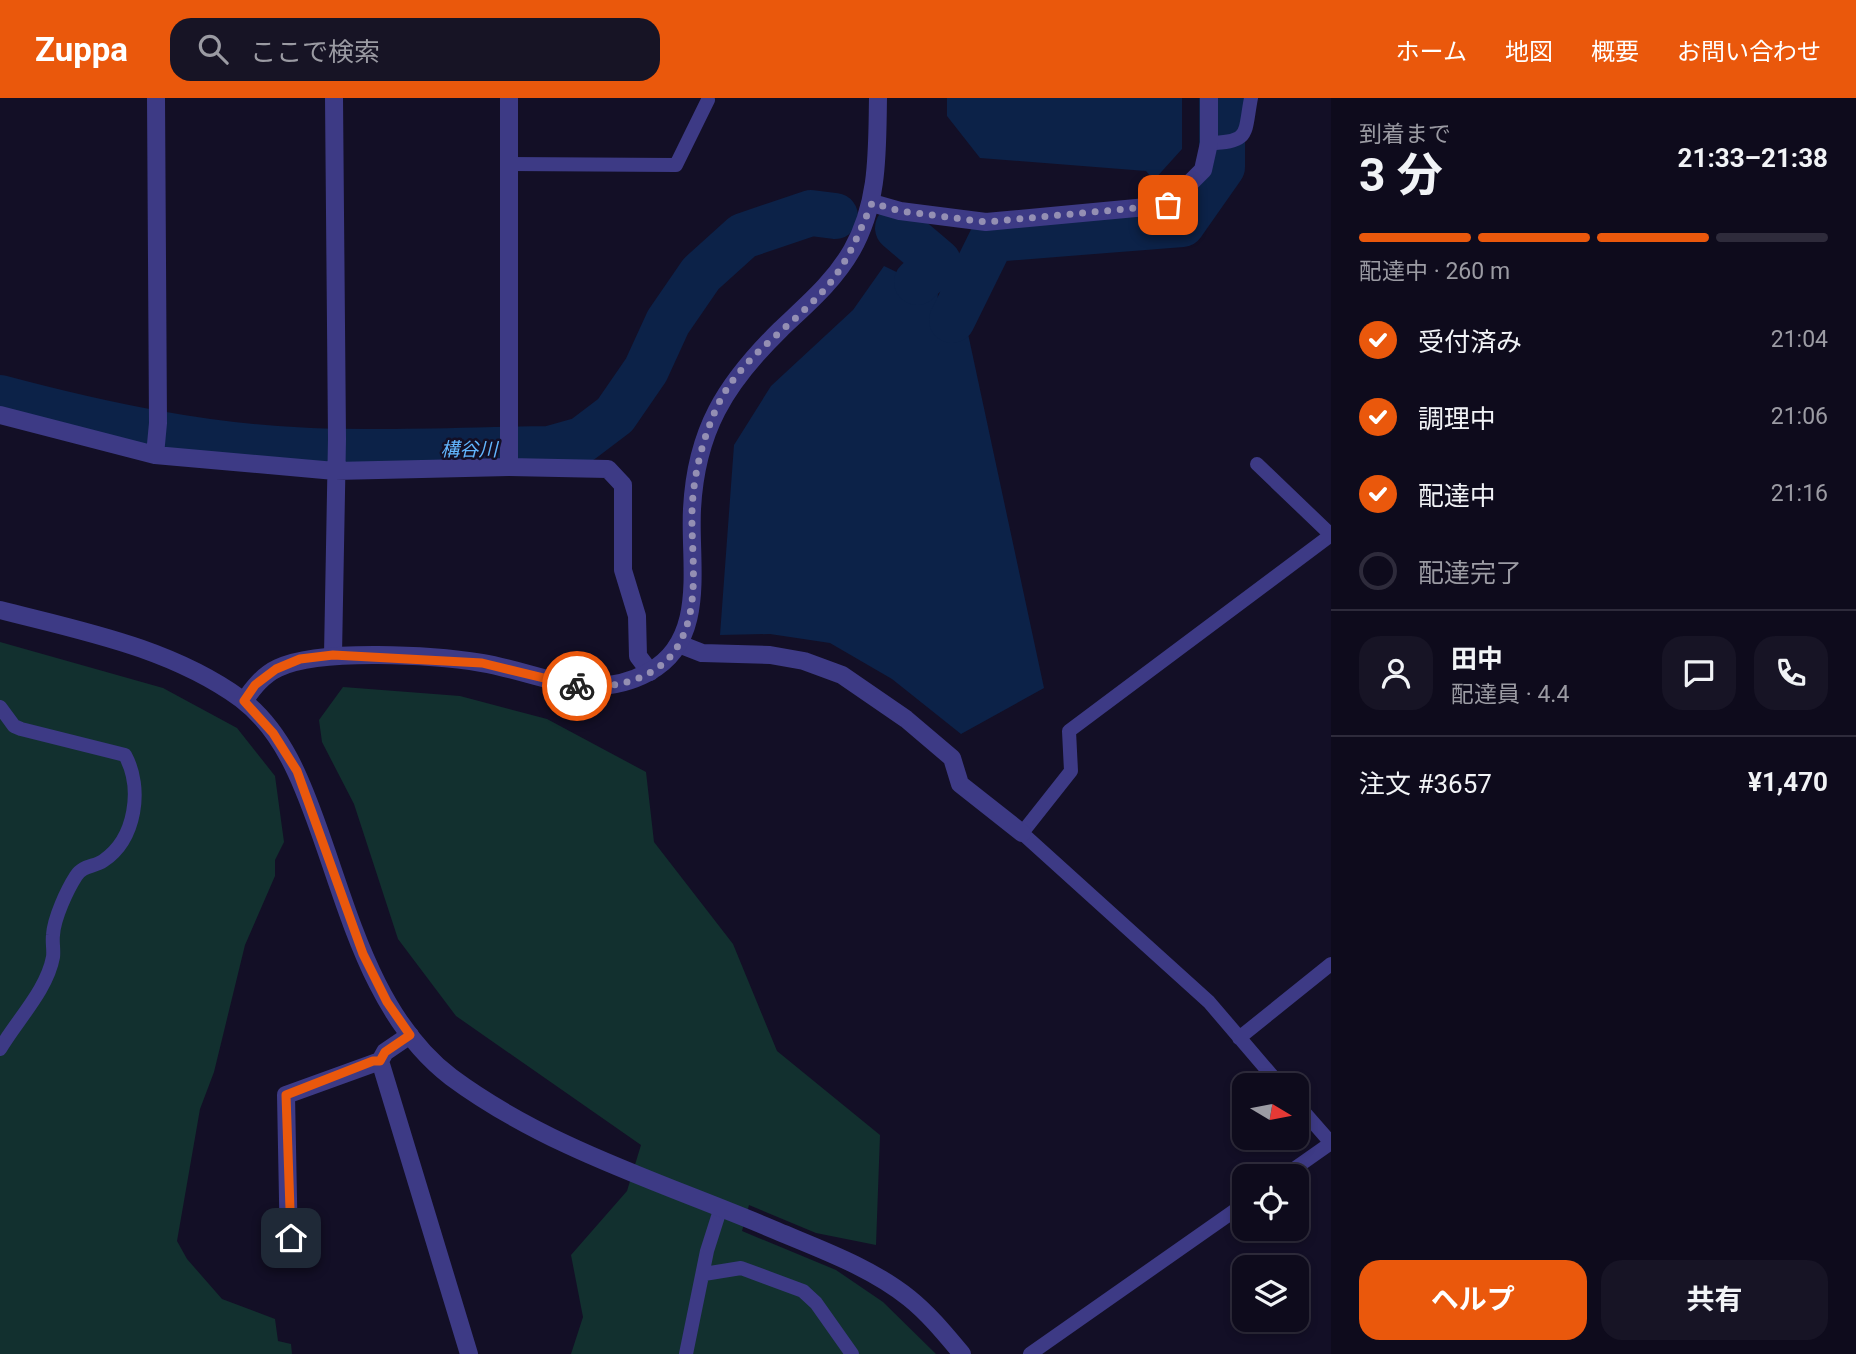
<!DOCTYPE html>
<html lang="ja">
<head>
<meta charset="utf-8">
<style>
  body { margin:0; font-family:Roboto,"Noto Sans JP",sans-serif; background:#171425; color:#f1f3f6; height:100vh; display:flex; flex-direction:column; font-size:26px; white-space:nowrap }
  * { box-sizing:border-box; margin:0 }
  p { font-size:23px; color:#9b9ba3 }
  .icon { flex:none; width:38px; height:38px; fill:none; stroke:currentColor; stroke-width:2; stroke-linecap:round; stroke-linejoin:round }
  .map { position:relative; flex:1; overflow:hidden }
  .side { display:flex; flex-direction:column; background:#0e0b1c; width:525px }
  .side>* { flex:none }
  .needle { width:46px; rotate:100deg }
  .tools { position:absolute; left:1232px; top:975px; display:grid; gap:14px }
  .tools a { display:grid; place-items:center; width:77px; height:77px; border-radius:14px; background:#0e0b1c; box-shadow:0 4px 10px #0003,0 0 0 2px #2e2b3b; font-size:35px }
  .pin { position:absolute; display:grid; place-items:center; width:60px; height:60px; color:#fff; margin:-30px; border-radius:14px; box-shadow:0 4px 10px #0006 }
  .courier { position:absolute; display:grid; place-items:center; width:70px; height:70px; margin:-35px; border:5px solid #ea580c; border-radius:50%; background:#fff; color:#222; box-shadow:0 2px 9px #0007 }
  .overview em { font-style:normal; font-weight:700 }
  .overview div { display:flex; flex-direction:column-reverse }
  .overview { display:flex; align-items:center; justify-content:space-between; height:119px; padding:0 28px }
  h1 { font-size:46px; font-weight:700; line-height:52px }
  .bar { display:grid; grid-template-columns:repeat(4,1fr); gap:10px 7px; align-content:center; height:84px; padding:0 28px }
  .bar i { height:9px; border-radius:5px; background:#2e2b3b }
  .bar .selected { background:#ea580c }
  .bar p { grid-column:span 4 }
  .line { display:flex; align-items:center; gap:18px; padding:0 28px; border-top:2px solid #2e2b3b }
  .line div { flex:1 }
  .round { display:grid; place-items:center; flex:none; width:74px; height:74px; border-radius:21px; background:#171425 }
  ol { padding:0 28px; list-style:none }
  li { display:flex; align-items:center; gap:21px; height:77px }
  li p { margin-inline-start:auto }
  li .icon { padding:7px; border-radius:50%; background:#ea580c; color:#fff; stroke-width:4 }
  li:last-child { color:#9b9ba3 }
  li i { width:38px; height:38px; border:4px solid #2e2b3b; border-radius:50% }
  .primary-button { display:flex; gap:14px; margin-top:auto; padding:14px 28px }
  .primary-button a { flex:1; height:80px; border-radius:21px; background:#ea580c; color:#fff; font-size:28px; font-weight:700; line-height:80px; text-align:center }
  .primary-button a+a { background:#171425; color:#f1f3f6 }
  header { display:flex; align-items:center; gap:42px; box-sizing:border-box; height:98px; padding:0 35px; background:#ea580c; color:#fff }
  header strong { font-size:33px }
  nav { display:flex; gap:38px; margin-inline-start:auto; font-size:24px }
  .search { width:490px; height:63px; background:#171425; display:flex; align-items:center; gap:18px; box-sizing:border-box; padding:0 24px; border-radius:21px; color:#9b9ba3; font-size:26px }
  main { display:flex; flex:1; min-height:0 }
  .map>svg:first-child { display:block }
  .green { fill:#12302f }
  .water { fill:#0c2248 }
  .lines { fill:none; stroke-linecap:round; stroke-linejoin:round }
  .river { stroke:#0c2248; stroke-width:46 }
  .service { stroke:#3d3a85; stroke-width:14 }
  .minor { stroke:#3d3a85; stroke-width:18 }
  .tertiary { stroke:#3d3a85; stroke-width:18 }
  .done { stroke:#948fb3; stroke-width:7; stroke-dasharray:0 12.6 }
  .route { stroke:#ea580c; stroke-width:9 }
  .labels { text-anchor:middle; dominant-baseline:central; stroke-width:5; stroke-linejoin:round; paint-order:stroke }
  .water-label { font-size:19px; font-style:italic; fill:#62b6ff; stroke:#130f26 }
</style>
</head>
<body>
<header>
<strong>Zuppa</strong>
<div class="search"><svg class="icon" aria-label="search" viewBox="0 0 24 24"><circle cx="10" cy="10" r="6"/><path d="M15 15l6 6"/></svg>ここで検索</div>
<nav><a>ホーム</a><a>地図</a><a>概要</a><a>お問い合わせ</a></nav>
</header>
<main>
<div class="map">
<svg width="1331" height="1256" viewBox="0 0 1331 1256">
  <rect width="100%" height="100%" fill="#130f26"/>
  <!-- green -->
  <path class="green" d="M0,544l163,46 74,40 38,48 9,66 -9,18v16l-30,69 -31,127 -14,37 -23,132 10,18 35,40 53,20 3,22 13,3 1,10h-292z
    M343,589l117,9 87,23 99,53 8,70 79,102 44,107 103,84 -4,110 -60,-12 -67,-28 -7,26 94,39 47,32 53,52h-365l12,-37 -12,-62 56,-64 14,-46 -185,-129 -58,-77 -44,-135 -32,-62 -3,-22z"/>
  <!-- water -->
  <path class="water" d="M947,0h235v51l-28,31 -8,-9 -166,-13 -33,-42z
    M884,168l54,26 -1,17 30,20 77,359 -83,46 -69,-55 -62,-36 -60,-9 -50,1 14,-190 37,-59 82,-76z"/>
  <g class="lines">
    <!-- river -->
    <path class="river" d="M898,130l40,34 -21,20
      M952,222l40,-81 190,-15 40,-57v-69
      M0,300c101,27 205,49 310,53 80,3 160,-1 240,-2l32,-9 33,-25 31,-45 22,-48 33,-48 42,-38 68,-23 24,3"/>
    <!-- service -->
    <path class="service" d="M1209,45c42,-1 35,-9 42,-45
      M509,66l167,1 32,-65
      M1257,366l74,71
      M0,609l14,19 7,3 104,26c18,33 11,84 -22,106 -9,6 -20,4 -27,15 -9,14 -22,42 -23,59 -1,7 1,15 0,22 -6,33 -36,63 -53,92
      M1239,940l92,-74
      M1280,987l-71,-83 -187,-169 49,-62 -2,-40 262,-196
      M1284,1078l47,-33 -34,-39
      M704,1176l37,-6 62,23 13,12 36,51
      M686,1256l21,-103 14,-44
      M1030,1256l214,-150"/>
    <!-- minor -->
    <path class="minor" d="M509,0v369
      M872,105l28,8 86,11 182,-17 35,-35 6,-27v-45
      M0,317l155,40 180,16 174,-4 99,2 15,16v85l14,46 1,40 12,16
      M155,357l3,-32 -2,-325
      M679,546l23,9 68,2 34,6 38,14 64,44 46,39 8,26 62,49
      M333,557l4,-216 -3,-341
      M410,937l-25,17 -5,9 89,293
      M289,1153l-3,-156 94,-34"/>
    <!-- tertiary -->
    <path class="tertiary" d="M0,512c82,21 171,38 241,89 42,32 61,83 78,131 31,86 56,189 132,247 97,72 216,107 326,154 45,19 93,36 132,67 20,16 37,37 53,56
      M244,603c9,-13 19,-26 34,-33 42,-20 156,-13 204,-5 60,10 108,41 167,9 59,-32 40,-108 43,-163 4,-78 33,-125 88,-179 26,-25 53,-47 72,-80 27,-48 25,-98 26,-152"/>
  </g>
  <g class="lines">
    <!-- done -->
    <path class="done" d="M577,588c37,4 83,-7 102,-42 22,-40 12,-89 13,-132 1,-35 10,-71 24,-103 23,-53 79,-83 114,-126 19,-24 30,-52 42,-80l28,8 86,11 182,-17"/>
    <!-- route -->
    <path class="route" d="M291,1140l-5,-143 87,-34h7l5,-9 25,-17 -23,-33 -24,-48 -66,-183 -24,-38 -29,-32 11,-16 21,-16 24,-10 33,-4 149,8 95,23"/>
  </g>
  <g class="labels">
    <!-- water labels -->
    <g class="water-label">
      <text x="469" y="351">構谷川</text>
    </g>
  </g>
</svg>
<div class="tools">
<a><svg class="needle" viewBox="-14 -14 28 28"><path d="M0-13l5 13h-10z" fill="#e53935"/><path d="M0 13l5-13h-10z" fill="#9b9ba3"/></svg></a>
<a><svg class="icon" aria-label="locate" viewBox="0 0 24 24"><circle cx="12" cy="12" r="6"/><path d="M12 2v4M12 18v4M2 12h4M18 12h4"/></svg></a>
<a><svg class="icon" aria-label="layers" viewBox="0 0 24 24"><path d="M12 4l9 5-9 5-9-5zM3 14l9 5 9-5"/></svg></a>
</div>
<div class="pin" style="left:1168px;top:107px;background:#ea580c"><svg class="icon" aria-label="bag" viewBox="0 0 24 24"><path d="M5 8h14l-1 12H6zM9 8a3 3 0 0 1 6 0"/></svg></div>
<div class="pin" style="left:291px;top:1140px;background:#1f2937"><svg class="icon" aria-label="home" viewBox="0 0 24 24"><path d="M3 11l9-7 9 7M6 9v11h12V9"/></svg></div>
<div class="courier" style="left:577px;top:588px"><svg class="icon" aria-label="bike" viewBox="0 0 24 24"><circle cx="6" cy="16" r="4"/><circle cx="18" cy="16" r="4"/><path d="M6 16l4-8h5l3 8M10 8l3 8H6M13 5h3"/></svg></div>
</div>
<section class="side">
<div class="overview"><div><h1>3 分</h1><p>到着まで</p></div><em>21:33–21:38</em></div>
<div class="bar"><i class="selected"></i><i class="selected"></i><i class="selected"></i><i></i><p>配達中 · 260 m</p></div>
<ol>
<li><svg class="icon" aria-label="check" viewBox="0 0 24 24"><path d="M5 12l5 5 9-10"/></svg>受付済み<p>21:04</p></li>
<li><svg class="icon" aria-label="check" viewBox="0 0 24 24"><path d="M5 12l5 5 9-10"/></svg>調理中<p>21:06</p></li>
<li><svg class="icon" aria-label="check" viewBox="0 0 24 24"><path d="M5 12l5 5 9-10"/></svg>配達中<p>21:16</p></li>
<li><i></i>配達完了</li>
</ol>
<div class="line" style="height:126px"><a class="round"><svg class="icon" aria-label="person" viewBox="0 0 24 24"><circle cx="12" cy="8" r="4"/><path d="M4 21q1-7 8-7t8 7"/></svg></a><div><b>田中</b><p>配達員 · 4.4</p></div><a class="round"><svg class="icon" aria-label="chat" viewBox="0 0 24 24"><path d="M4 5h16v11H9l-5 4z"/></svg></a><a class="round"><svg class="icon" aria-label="phone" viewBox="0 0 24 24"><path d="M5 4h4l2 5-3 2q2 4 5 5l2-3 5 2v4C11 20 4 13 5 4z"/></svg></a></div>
<div class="line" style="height:91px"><div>注文 #3657</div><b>¥1,470</b></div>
<div class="primary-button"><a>ヘルプ</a><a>共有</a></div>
</section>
</main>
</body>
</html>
